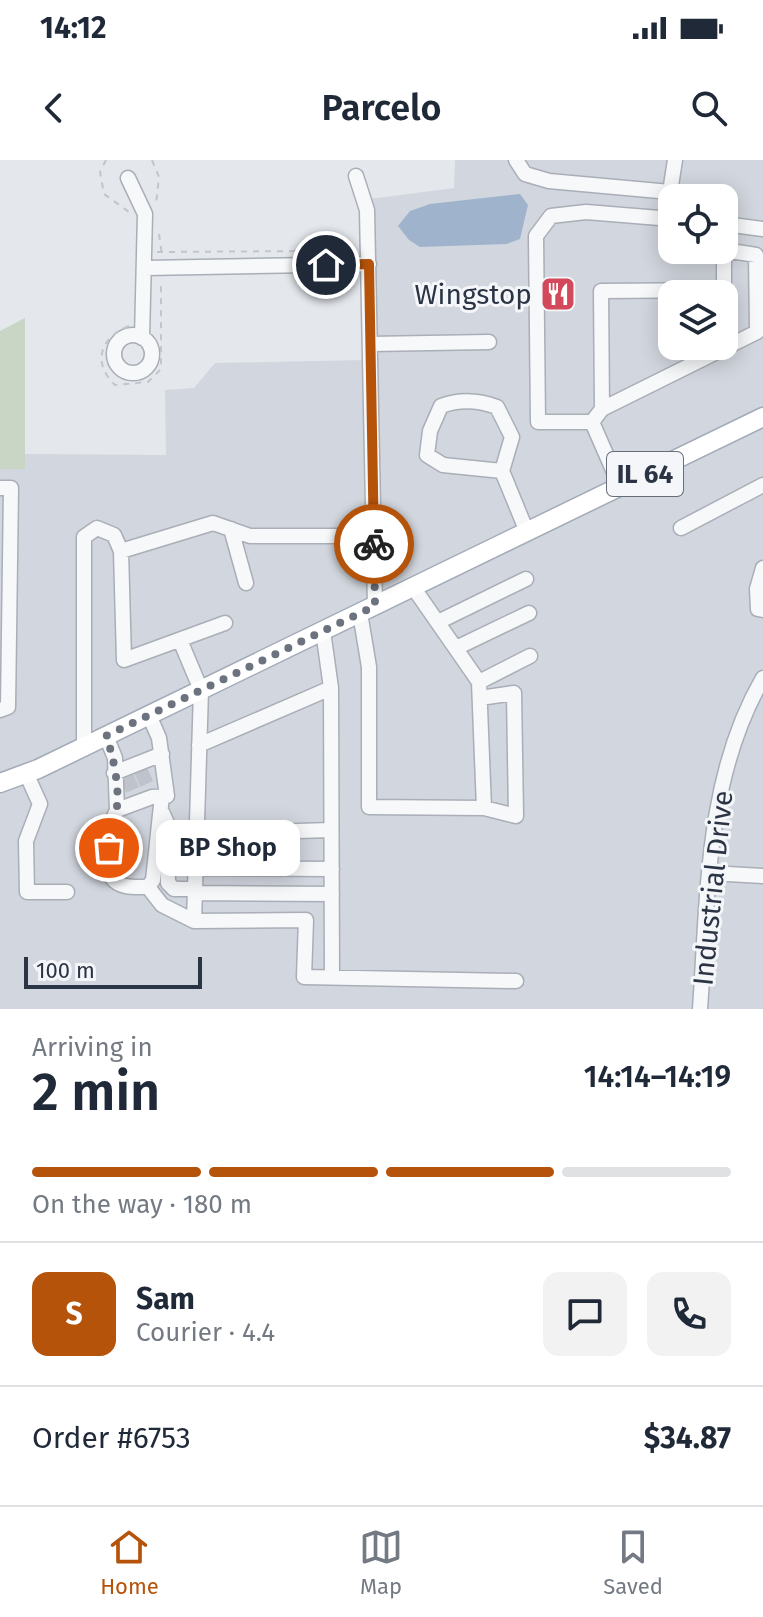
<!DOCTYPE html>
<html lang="en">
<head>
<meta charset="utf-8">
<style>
  body { margin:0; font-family:"Fira Sans",sans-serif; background:#f2f2f3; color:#1f2937; height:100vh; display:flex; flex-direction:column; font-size:30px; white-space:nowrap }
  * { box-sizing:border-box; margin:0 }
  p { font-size:26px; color:#747a83 }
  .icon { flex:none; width:44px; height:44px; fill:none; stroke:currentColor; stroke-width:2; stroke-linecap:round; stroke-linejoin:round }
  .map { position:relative; height:849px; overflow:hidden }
  .drawer { display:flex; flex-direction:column; background:#fff; flex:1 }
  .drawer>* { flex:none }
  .controls { position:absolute; left:658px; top:24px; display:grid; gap:16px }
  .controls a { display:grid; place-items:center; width:80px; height:80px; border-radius:16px; background:#fff; box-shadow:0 4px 20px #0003; font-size:40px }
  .scale { position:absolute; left:24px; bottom:20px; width:178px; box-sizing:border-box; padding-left:8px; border:4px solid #2b3445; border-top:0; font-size:22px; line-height:28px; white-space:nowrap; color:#2b3445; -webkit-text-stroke:6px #f4f6f9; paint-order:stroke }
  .pin { position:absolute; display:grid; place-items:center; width:68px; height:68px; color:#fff; margin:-34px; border:4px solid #fff; border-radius:50%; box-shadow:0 2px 8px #0007 }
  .courier { position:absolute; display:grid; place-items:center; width:80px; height:80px; margin:-40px; border:6px solid #b45309; border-radius:50%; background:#fff; color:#222; box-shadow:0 2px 10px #0007 }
  .bubble { position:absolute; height:56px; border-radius:16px; background:#fff; box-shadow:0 4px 20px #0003; font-size:26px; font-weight:600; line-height:56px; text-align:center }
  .head em { font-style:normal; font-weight:600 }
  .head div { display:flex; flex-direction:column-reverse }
  .head { display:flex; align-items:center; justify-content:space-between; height:136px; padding:0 32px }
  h1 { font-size:52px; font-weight:600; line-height:60px }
  .bar { display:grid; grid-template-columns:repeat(4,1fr); gap:12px 8px; align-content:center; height:96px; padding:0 32px }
  .bar i { height:10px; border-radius:6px; background:#e0e1e3 }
  .bar .selected { background:#b45309 }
  .bar p { grid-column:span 4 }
  .line { display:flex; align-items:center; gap:20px; padding:0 32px; border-top:2px solid #e0e1e3 }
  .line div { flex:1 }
  .round { display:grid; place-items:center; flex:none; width:84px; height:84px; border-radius:16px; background:#f2f2f3 }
  .status { display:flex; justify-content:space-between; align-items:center; height:56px; padding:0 40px; background:#fff; direction:ltr }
  .status svg { height:22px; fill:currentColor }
  header { display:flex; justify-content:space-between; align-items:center; height:104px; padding:0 32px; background:#fff; font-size:36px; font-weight:600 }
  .dock { display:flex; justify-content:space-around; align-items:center; height:112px; border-top:2px solid #e0e1e3; background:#fff; font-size:22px; color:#747a83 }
  .dock a { display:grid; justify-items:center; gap:4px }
  .dock .selected { color:#b45309 }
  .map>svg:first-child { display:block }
  .built { fill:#d2d6de; fill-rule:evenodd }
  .green { fill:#c9d6c5 }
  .water { fill:#9fb4cc }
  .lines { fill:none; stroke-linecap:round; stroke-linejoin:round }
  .minor-tunnel { stroke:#bfc3cb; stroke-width:14; stroke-dasharray:14 7; stroke-linecap:butt }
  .minor-casing { stroke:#a9aeb7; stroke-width:17 }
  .major-casing { stroke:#a3abb8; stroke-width:21 }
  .path { stroke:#c2c5cb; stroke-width:2; stroke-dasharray:6 6; stroke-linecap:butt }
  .minor { stroke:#f7f8fa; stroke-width:14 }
  .major { stroke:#fff; stroke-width:18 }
  .done { stroke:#6c737f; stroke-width:8; stroke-dasharray:0 14.4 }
  .route { stroke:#b45309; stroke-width:10 }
  .labels { text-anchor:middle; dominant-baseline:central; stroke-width:6; stroke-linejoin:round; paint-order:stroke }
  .shield { fill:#f4f6f9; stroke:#676e7b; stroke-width:2 }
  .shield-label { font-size:26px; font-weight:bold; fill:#2b3445 }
  .poi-label { font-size:28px; fill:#2b3445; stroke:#f4f6f9; text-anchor:end }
  .street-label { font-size:28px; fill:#2b3445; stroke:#f4f6f9 }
</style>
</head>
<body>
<div class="status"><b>14:12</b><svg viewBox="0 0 49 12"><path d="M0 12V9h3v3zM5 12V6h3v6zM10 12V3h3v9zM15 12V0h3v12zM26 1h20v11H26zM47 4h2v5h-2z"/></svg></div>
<header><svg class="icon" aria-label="back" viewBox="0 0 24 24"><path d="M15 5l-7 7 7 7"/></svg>Parcelo<svg class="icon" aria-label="search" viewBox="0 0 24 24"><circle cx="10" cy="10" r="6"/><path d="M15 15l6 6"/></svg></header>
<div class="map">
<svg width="763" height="849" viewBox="0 0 763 849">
  <rect width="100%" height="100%" fill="#e4e7ec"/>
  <!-- built -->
  <path class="built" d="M455,0h308v250l-384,189 -9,-400 84,-11zM672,38h52v52h-52zM672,134h52v52h-52z
    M366,200l4,243 -370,175v-309h25v-15l141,1 -1,-65 29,-2 21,-25z
    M763,262v246l-47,115 -8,213 13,-185 23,-82 19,-40v320h-763v-220z"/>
  <!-- green -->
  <path class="green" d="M25,158v151h-25v-138z"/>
  <!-- water -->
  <path class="water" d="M520,34l8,11 -8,34 -13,5 -87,3 -11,-7 -11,-14 12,-15 20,-7z"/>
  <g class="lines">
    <!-- minor-tunnel -->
    <path class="minor-tunnel" d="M141,611l8,18
      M127,617l8,18"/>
    <defs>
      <path id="minor" d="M516,0l9,14 24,7 121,11 5,-32
        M356,16l11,34 8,396
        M128,18l17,36 -3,124
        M724,85l1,-21 38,5
        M145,108l224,-4
        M724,134v54
        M114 194a19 19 0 1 1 38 0a19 19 0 1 1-38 0Z
        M370,184l119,-2
        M602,249l-1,-118 123,-1v-37
        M592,262h-54l-2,-186 15,-20 35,-4 86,7
        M502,311l-59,-6 -16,-10 3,-24 11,-25c19,-7 37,-6 56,1l15,30 -10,34 25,61
        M620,326l-28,-64 10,-13 155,-77 -1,-77 -32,-5
        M0,328h11l-3,219 -8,3
        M681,368l82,-43
        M231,369l15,54
        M763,408l-6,21 1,20 5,1
        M360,453l9,54v140l115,1 -5,-126 -66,-95
        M438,462l88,-43
        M225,463l-101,37 -3,-109 92,-28 37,13h124
        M180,480l21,50 -7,231 112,-1 -2,57 212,4
        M456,488l73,-35
        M479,522l51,-26
        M331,528l1,289
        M480,538l34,-5 2,123 -32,-8
        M106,576l9,22 2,52 35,-13 15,-1 -8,-58 -10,-23
        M199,585l132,-57 -8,-57
        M84,586v-209l13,-9 17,7 7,16
        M26,613l14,31 -14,37 1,51h40
        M114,613l48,-19
        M117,650c-7,13 -15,55 -5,68 8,11 24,9 36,9l5,-7 9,-84
        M162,652l5,11 1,60 6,6h21
        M266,672l65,-2
        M196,708l136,1
        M710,713l53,3
        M148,727l14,18 32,16
        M195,733l137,1
        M700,849c8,-112 5,-231 63,-331"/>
      <path id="major" d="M0,623l38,-14 725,-352"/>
    </defs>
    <!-- minor casing -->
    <use href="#minor" class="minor-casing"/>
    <!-- major casing -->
    <use href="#major" class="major-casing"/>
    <!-- path -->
    <path class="path" d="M106,0l-6,12 4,22 25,18
      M152,0l7,17 -3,27
      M159,74l3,21
      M157,92l157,-1 40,-5
      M129,166c-28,11 -38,36 -14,59l33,-3 13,-13v-88"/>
    <!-- minor -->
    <use href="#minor" class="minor"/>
    <!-- major -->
    <use href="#major" class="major"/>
  </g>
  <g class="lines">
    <!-- done -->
    <path class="done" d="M109,688c0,-15 3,-23 7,-37 5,-17 -3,-58 -10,-75l269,-130 -1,-62"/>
    <!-- route -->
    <path class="route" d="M326,105l43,-1 5,280"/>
  </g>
  <!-- icons -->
  <defs>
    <symbol id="restaurant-square" viewBox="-11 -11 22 22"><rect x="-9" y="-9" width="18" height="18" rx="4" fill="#d1495b" stroke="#f4f6f9"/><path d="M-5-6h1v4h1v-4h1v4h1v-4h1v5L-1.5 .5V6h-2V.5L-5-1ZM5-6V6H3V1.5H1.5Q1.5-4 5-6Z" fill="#fff"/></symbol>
  </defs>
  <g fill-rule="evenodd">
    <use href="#restaurant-square" x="538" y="114" width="40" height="40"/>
  </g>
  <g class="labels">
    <!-- shield labels -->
    <rect class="shield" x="607" y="292" width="76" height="44" rx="6"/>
    <g class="shield-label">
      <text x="645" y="314">IL 64</text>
    </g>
    <!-- poi labels -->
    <g class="poi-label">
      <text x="532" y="134">Wingstop</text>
    </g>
    <!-- street labels -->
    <g class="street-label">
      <text transform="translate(713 728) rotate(-84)">Industrial Drive</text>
    </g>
  </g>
</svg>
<div class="controls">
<a><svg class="icon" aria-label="locate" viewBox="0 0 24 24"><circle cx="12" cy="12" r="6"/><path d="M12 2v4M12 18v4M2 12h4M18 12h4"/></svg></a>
<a><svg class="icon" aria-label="layers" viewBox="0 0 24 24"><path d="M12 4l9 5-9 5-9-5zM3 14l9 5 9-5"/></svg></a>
</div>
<div class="scale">100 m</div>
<div class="pin" style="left:109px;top:688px;background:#ea580c"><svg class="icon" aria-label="bag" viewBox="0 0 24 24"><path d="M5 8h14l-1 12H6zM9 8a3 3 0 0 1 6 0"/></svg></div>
<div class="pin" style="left:326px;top:105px;background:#1f2937"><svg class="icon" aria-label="home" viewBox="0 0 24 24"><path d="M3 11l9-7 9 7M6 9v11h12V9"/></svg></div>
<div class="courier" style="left:374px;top:384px"><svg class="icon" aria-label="bike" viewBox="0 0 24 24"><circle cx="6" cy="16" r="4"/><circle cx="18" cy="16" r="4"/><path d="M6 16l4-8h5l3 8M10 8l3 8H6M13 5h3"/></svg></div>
<div class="bubble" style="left:156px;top:660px;width:144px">BP Shop</div>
</div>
<section class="drawer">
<div class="head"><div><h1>2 min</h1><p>Arriving in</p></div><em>14:14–14:19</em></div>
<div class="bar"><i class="selected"></i><i class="selected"></i><i class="selected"></i><i></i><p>On the way · 180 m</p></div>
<div class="line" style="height:144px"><b class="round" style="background:#b45309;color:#fff">S</b><div><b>Sam</b><p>Courier · 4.4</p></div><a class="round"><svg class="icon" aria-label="chat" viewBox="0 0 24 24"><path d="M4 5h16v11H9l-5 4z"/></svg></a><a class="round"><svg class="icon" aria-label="phone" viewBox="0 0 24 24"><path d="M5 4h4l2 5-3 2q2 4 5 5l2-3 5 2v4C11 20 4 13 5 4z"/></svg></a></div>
<div class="line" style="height:104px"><div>Order #6753</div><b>$34.87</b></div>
</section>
<nav class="dock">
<a class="selected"><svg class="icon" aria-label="home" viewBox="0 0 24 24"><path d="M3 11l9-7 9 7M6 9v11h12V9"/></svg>Home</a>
<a><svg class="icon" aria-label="map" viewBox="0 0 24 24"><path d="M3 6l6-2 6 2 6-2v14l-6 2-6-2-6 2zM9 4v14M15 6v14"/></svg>Map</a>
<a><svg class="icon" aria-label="saved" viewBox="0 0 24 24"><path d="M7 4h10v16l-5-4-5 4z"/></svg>Saved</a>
</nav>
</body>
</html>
